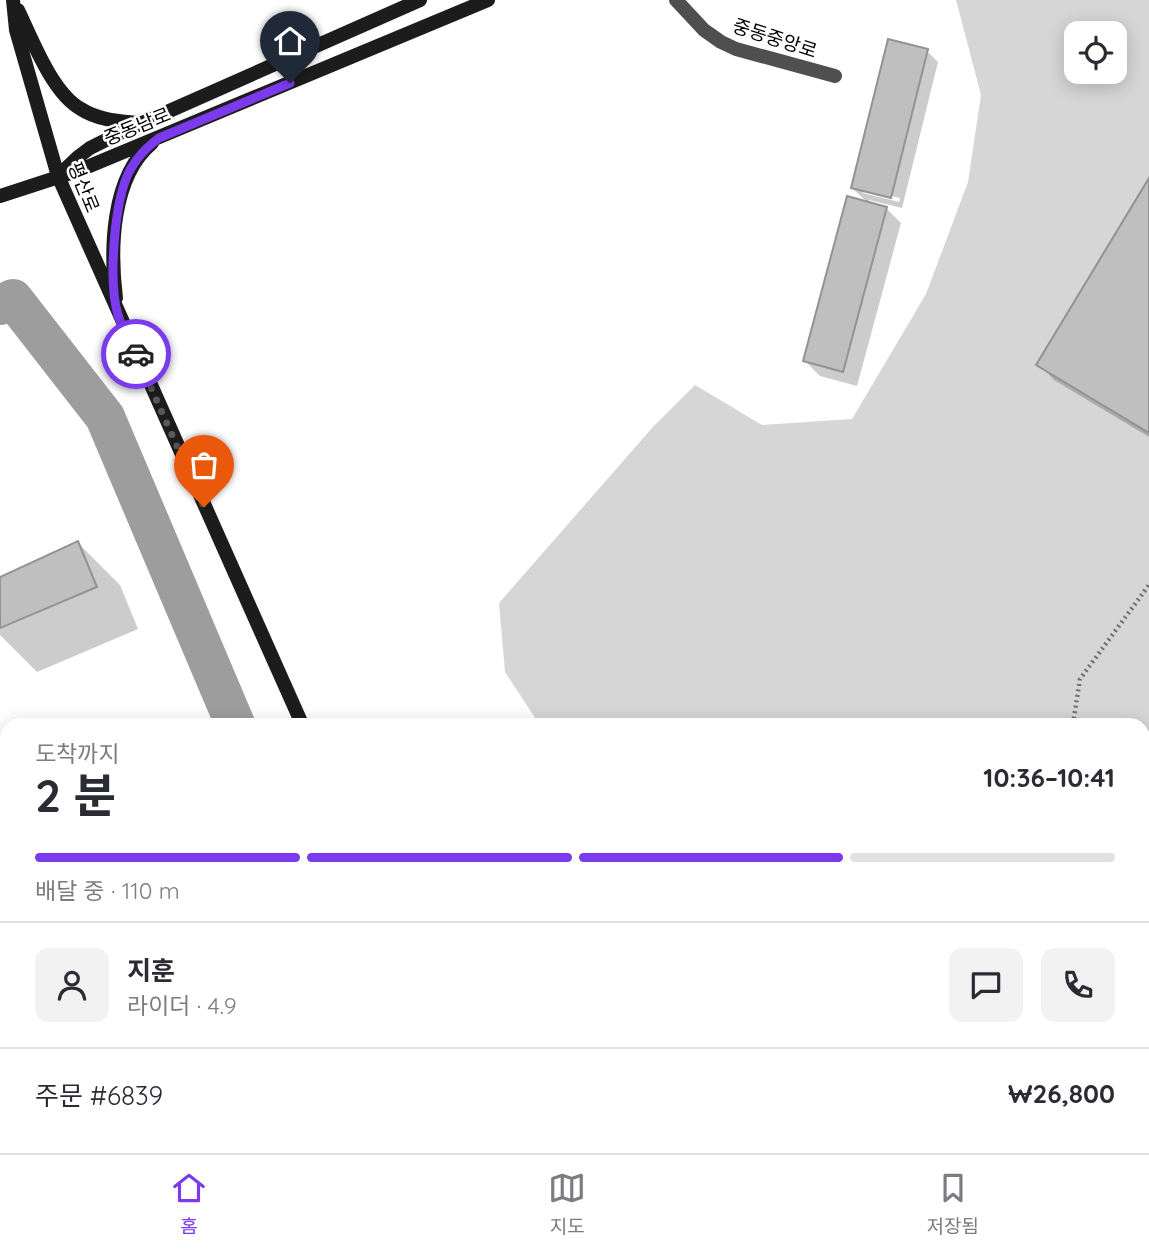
<!DOCTYPE html>
<html lang="ko">
<head>
<meta charset="utf-8">
<style>
  body { margin:0; font-family:Quicksand,"Noto Sans KR",sans-serif; background:#f2f2f3; color:#2b2b33; height:100vh; display:flex; flex-direction:column; font-size:26px; white-space:nowrap }
  * { box-sizing:border-box; margin:0 }
  p { font-size:23px; color:#7c7c81 }
  .icon { flex:none; width:38px; height:38px; fill:none; stroke:currentColor; stroke-width:2; stroke-linecap:round; stroke-linejoin:round }
  .map { position:relative; flex:1; overflow:hidden }
  .panel { position:absolute; left:0px; top:718px; width:1150px; height:436px; display:flex; flex-direction:column; background:#fff; border-radius:21px 21px 0 0; box-shadow:0 4px 18px #0003 }
  .panel>* { flex:none }
  .controls { position:absolute; left:1064px; top:21px; display:grid; gap:14px }
  .controls a { display:grid; place-items:center; width:63px; height:63px; border-radius:14px; background:#fff; box-shadow:0 4px 18px #0003; font-size:35px }
  .pin { position:absolute; display:grid; place-items:center; width:60px; height:60px; color:#fff; margin:-72px -30px; border-radius:50% 50% 50% 0; rotate:-45deg; box-shadow:0 0 7px #0007 }
  .pin .icon { rotate:45deg }
  .courier { position:absolute; display:grid; place-items:center; width:70px; height:70px; margin:-35px; border:5px solid #7c3aed; border-radius:50%; background:#fff; color:#222; box-shadow:0 2px 9px #0007 }
  .summary em { font-style:normal; font-weight:700 }
  .summary div { display:flex; flex-direction:column-reverse }
  .summary { display:flex; align-items:center; justify-content:space-between; height:119px; padding:0 35px }
  h1 { font-size:46px; font-weight:700; line-height:52px }
  .bar { display:grid; grid-template-columns:repeat(4,1fr); gap:10px 7px; align-content:center; height:84px; padding:0 35px }
  .bar i { height:9px; border-radius:5px; background:#e1e1e2 }
  .bar .selected { background:#7c3aed }
  .bar p { grid-column:span 4 }
  .line { display:flex; align-items:center; gap:18px; padding:0 35px; border-top:2px solid #e1e1e2 }
  .line div { flex:1 }
  .round { display:grid; place-items:center; flex:none; width:74px; height:74px; border-radius:14px; background:#f2f2f3 }
  .tab-bar { display:flex; justify-content:space-around; align-items:center; height:98px; border-top:2px solid #e1e1e2; background:#fff; font-size:19px; color:#7c7c81 }
  .tab-bar a { display:grid; justify-items:center; gap:4px }
  .tab-bar .selected { color:#7c3aed }
  .map>svg:first-child { display:block }
  .green { fill:#d6d6d6; fill-rule:evenodd }
  .shadow { fill:#0003; fill-rule:evenodd }
  .lines { fill:none; stroke-linecap:round; stroke-linejoin:round }
  .river { stroke:#9d9d9d; stroke-width:40 }
  .building { fill:#bfbfbf; stroke:#939393; stroke-width:2 }
  .path { stroke:#717171; stroke-width:4.5; stroke-dasharray:2 3.5; stroke-linecap:butt }
  .street { stroke:#4f4f4f; stroke-width:14 }
  .secondary { stroke:#1c1c1c; stroke-width:14 }
  .done { stroke:#595959; stroke-width:7; stroke-dasharray:0 12.6 }
  .route { stroke:#7c3aed; stroke-width:9 }
  .labels { text-anchor:middle; dominant-baseline:central; stroke-width:5; stroke-linejoin:round; paint-order:stroke }
  .street-label { font-size:19px; fill:#000; stroke:#fff }
</style>
</head>
<body>
<div class="map">
<svg width="1149" height="1153" viewBox="0 0 1149 1153">
  <rect width="100%" height="100%" fill="#fff"/>
  <!-- green -->
  <path class="green" d="M956,0h193v757l-6,2v-35h-604l-34,-52 -6,-69 153,-175 43,-43 67,40 90,-6 74,-125 42,-112 13,-87zM1076,33h39v39h-39z
    M573,1146h290l3,7h-296z"/>
  <!-- shadow -->
  <path class="shadow" d="M927,51l11,11 -36,146 -33,-8 -1,3 -16,-15zM863,190l37,8 -1,4 -36,-9z
    M1149,182v255l-95,-57 -15,-16z
    M886,208l15,15 -44,163 -37,-10 -15,-15z
    M78,543l42,42 18,44 -101,43 -37,-37v-56z
    M0,749l7,18v29l-7,3z
    M0,916l7,7v91l-7,3z
    M1143,983l6,7v163h-280l-3,-7h277z
    M7,1139v7h111l4,7h-122v-11z
    M191,1146h41l-15,7h-20z"/>
  <g class="lines">
    <!-- river -->
    <path class="river" d="M0,305l13,-6 92,118 130,307
      M412,1146l3,7"/>
  </g>
  <!-- building -->
  <path class="building" d="M888,39l40,10 -37,149 -40,-10z
    M1149,178v255l-113,-68z
    M847,196l40,11 -44,165 -40,-11z
    M78,541l19,46 -97,41v-51z
    M1149,897v92l-6,-15v-74z
    M0,925l7,17v12l-7,3z
    M1143,984l6,15v112l-6,3z
    M1149,1114v35l-9,4h-44l-2,-7h49v-29z
    M7,1137v9h89l1,3 -8,4h-89v-13z
    M864,1146h79l3,7h-79z
    M948,1146h121l-15,7h-103z"/>
  <g class="lines">
    <!-- path -->
    <path class="path" d="M1073,724l7,-45 69,-94"/>
    <!-- street -->
    <path class="street" d="M676,0l28,30 17,12 15,7 99,27
      M336,1146l3,7"/>
    <!-- secondary -->
    <path class="secondary" d="M13,0l3,30 42,146 244,548
      M18,10c14,29 34,83 63,99 17,11 37,12 57,14
      M59,175l19,-18 12,-9 34,-17 296,-131
      M0,196l80,-26 408,-170
      M116,298c-6,-48 -5,-121 36,-155
      M1143,849l6,-2
      M490,1146l3,7
      M308,1153l15,-7"/>
  </g>
  <g class="lines">
    <!-- done -->
    <path class="done" d="M136,354l68,153"/>
    <!-- route -->
    <path class="route" d="M136,354c-6,-13 -14,-26 -18,-39 -10,-33 -4,-115 12,-145 8,-14 16,-22 29,-32l131,-55"/>
  </g>
  <g class="labels">
    <!-- street labels -->
    <g class="street-label">
      <text transform="translate(775 38) rotate(18)">중동중앙로</text>
      <text transform="translate(137 126) rotate(-22)">중동남로</text>
      <text transform="translate(84 187) rotate(68)">평산로</text>
    </g>
  </g>
</svg>
<div class="controls">
<a><svg class="icon" aria-label="locate" viewBox="0 0 24 24"><circle cx="12" cy="12" r="6"/><path d="M12 2v4M12 18v4M2 12h4M18 12h4"/></svg></a>
</div>
<div class="pin" style="left:204px;top:507px;background:#ea580c"><svg class="icon" aria-label="bag" viewBox="0 0 24 24"><path d="M5 8h14l-1 12H6zM9 8a3 3 0 0 1 6 0"/></svg></div>
<div class="pin" style="left:290px;top:83px;background:#1f2937"><svg class="icon" aria-label="home" viewBox="0 0 24 24"><path d="M3 11l9-7 9 7M6 9v11h12V9"/></svg></div>
<div class="courier" style="left:136px;top:354px"><svg class="icon" aria-label="car" viewBox="0 0 24 24"><path d="M5 17H2v-5l4-1 3-4h7l3 4 3 1v5h-3M9 17h6M6 11h13"/><circle cx="7" cy="17" r="2"/><circle cx="17" cy="17" r="2"/></svg></div>
<section class="panel">
<div class="summary"><div><h1>2 분</h1><p>도착까지</p></div><em>10:36–10:41</em></div>
<div class="bar"><i class="selected"></i><i class="selected"></i><i class="selected"></i><i></i><p>배달 중 · 110 m</p></div>
<div class="line" style="height:126px"><a class="round"><svg class="icon" aria-label="person" viewBox="0 0 24 24"><circle cx="12" cy="8" r="4"/><path d="M4 21q1-7 8-7t8 7"/></svg></a><div><b>지훈</b><p>라이더 · 4.9</p></div><a class="round"><svg class="icon" aria-label="chat" viewBox="0 0 24 24"><path d="M4 5h16v11H9l-5 4z"/></svg></a><a class="round"><svg class="icon" aria-label="phone" viewBox="0 0 24 24"><path d="M5 4h4l2 5-3 2q2 4 5 5l2-3 5 2v4C11 20 4 13 5 4z"/></svg></a></div>
<div class="line" style="height:91px"><div>주문 #6839</div><b>₩26,800</b></div>
</section>
</div>
<nav class="tab-bar">
<a class="selected"><svg class="icon" aria-label="home" viewBox="0 0 24 24"><path d="M3 11l9-7 9 7M6 9v11h12V9"/></svg>홈</a>
<a><svg class="icon" aria-label="map" viewBox="0 0 24 24"><path d="M3 6l6-2 6 2 6-2v14l-6 2-6-2-6 2zM9 4v14M15 6v14"/></svg>지도</a>
<a><svg class="icon" aria-label="saved" viewBox="0 0 24 24"><path d="M7 4h10v16l-5-4-5 4z"/></svg>저장됨</a>
</nav>
</body>
</html>
